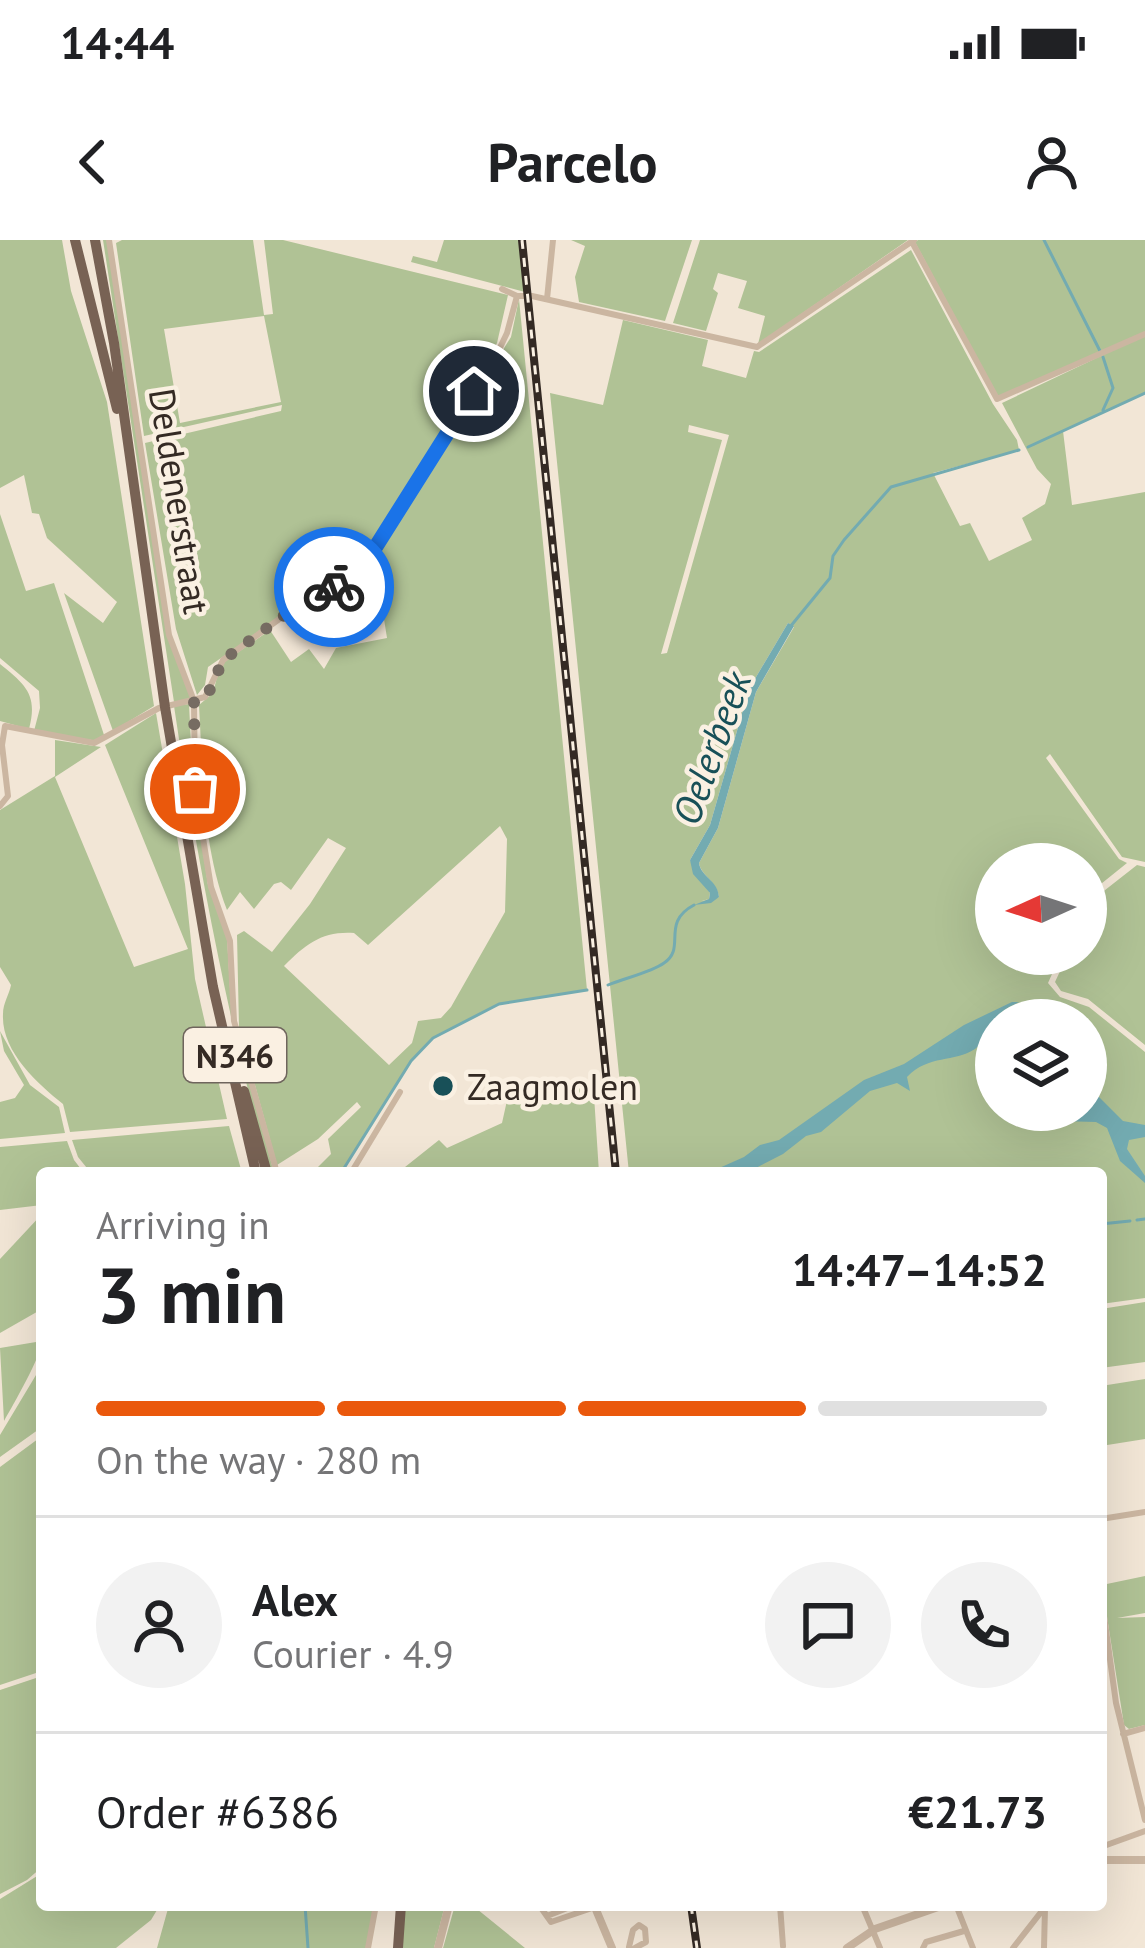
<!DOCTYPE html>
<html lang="en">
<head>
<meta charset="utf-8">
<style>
  body { margin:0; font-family:"PT Sans",sans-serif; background:#f2f2f2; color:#202124; height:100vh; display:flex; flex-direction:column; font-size:45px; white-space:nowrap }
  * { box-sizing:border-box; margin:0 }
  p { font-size:39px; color:#757577 }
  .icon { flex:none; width:66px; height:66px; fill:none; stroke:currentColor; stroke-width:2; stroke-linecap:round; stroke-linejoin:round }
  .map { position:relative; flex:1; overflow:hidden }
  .panel { position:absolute; left:36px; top:927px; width:1071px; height:744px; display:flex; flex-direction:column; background:#fff; border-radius:12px; box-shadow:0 12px 48px #0002 }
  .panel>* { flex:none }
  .needle { width:78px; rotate:267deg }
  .fabs { position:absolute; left:975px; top:603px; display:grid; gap:24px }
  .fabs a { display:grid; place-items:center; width:132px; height:132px; border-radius:50%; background:#fff; box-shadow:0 12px 48px #0002; font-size:60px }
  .pin { position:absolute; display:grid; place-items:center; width:102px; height:102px; color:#fff; margin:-51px; border:6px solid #fff; border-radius:50%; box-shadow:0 3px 12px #0007 }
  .courier { position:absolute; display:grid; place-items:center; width:120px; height:120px; margin:-60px; border:9px solid #1a73e8; border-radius:50%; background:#fff; color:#222; box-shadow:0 3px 15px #0007 }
  .head em { font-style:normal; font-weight:700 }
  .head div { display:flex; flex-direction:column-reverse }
  .head { display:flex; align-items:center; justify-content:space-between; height:204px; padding:0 60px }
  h1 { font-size:78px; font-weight:700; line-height:90px }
  .bar { display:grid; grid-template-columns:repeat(4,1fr); gap:18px 12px; align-content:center; height:144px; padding:0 60px }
  .bar i { height:15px; border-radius:9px; background:#e0e0e0 }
  .bar .on { background:#ea580c }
  .bar p { grid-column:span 4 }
  .line { display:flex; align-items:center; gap:30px; padding:0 60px; border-top:3px solid #e0e0e0 }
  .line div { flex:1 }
  .round { display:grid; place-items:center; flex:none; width:126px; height:126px; border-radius:63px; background:#f2f2f2 }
  .status { display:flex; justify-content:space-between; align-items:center; height:84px; padding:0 60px; background:#fff; direction:ltr }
  .status svg { height:33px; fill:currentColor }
  header { display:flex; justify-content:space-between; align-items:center; height:156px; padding:0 60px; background:#fff; font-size:54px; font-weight:700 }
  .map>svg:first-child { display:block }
  .green { fill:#b0c295; fill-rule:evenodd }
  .water { fill:#73abb1 }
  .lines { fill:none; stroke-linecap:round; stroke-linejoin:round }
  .stream { stroke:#73abb1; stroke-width:3 }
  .minor { stroke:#cbb6a1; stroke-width:6 }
  .tertiary { stroke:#cbb6a1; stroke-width:8 }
  .primary { stroke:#786254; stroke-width:10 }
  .rail-casing { stroke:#342a24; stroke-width:8 }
  .rail { stroke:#faf0e2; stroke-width:3; stroke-dasharray:9; stroke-linecap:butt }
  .done { stroke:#766c62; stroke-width:12; stroke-dasharray:0 21.6 }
  .route { stroke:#1a73e8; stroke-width:15 }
  .poi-dot { fill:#185058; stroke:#faf0e2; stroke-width:4.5 }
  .labels { text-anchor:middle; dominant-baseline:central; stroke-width:9; stroke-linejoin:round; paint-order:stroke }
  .shield { fill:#faf0e2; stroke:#6f655d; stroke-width:3 }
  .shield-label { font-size:33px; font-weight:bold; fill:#342a24 }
  .street-label { font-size:36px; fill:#342a24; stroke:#faf0e2 }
  .poi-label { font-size:36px; fill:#342a24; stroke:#faf0e2; text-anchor:start }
  .water-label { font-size:39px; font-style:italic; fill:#185058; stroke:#faf0e2 }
</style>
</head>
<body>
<div class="status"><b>14:44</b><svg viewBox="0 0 49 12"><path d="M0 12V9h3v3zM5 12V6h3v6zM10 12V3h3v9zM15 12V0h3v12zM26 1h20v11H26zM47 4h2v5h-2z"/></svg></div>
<header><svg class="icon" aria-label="back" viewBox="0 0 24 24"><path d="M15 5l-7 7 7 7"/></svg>Parcelo<svg class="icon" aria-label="person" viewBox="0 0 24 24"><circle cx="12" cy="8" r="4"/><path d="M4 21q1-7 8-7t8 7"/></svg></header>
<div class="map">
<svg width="1145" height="1708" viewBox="0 0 1145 1708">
  <rect width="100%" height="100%" fill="#f2e6d6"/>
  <!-- green -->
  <path class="green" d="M0,0h62l9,51 36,111 47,304 -41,25 -49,-138 39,30 14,-21 -70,-64 -8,-24 -7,-1 -8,-38 -24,13z
    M103,0h4l61,397 23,61 -17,4z
    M122,0h131l11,75 9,-1 -9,-74h19l225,55 -11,48 -135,223 -21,15 -15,-47 -24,12 14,47 -108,74 -3,18 -8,10 -21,-66 -31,-186 136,-32 1,-6 -138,31 -28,-193zM264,76l17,86 -101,21 -16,-94z
    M444,0h76l5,52 -114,-30 2,-6 24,6z
    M571,0h121l-27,81 -86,-19 -4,-25 10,-31z
    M700,0h208l-150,104 7,-28 -27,-8 9,-27 -29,-8 -5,16 5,4 -12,38 -33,-8z
    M918,0h227v92l-147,66 -83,-156z
    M911,10l82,154 24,36 2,10 -86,23 27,53 10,-3 19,38 43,-21 -10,-22 23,-14 6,-20 -14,-15 -35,-66 143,-68v58l-82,38 9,74 73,-13v370l-23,-5 -72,-103 -4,4 73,101 8,4 -41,33v-32h-90v90h65l-13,29 12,14 29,10 56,45v246l-44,6v-131h-472l-79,-780 53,12 20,-85 85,20 -6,26 44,12 8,-27 5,1zM689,185l40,10 -62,218 -6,1 61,-214 -34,-8zM788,383l6,4 -38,65 -38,136 -19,35c2,13 18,18 20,34l-17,4 7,-2 1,-6 -20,-33 20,-35 39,-136zM996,780h90v90h-90z
    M519,59l68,691 -88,14 -66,34 -22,23 -70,112 -28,-1 18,-18 -3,-15 33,-32 -4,-5 -39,37 -41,26 -38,-138 -2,-92 7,-4 28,21 38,-48 36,-56 -18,-10 -37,52 -10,-8 -7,2 -20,25 -14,-17 -13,18c-25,-66 -24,-136 -28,-205l14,-12 7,-28 50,-35 21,32 18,-13 15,20 12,-21 51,-10 -3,-19 -30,3 -1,-41 25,-30 133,-214zM500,586l7,13 -2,73 -54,95 -10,11 -23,3 -6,22 -23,22 -105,-99c22,-22 38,-35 70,-33l14,12z
    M0,274l26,77 28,-8 51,155 -7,3 -64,-10 6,-23 -1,-17 -39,-33z
    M0,424c26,21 38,31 29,65l-29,-8z
    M189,464l4,79 15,102 19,52 4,69 43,167h-5l-3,-10c-39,-152 -69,-302 -92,-457z
    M156,473l29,171 10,95 32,140 -157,13 -7,-28c-26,-21 -62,-53 -60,-90 0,-11 6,-19 8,-29l-11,-18v-157l55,-34v-36l46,7 -46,30 79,190 54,-18 -83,-204z
    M1137,625l8,2v178l-57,-46 -27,-8 -6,-9 13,-28h18v-49z
    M0,791l30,54 29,22 6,26 -65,6v-37l15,-4 9,-13 -20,-34z
    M593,840l6,93 -199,-2 39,-31 8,8 55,-25 8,-36z
    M229,886l13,47h-151l-13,-16 -6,-17z
    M67,901l7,19 10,13h-42v32l-42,5v-63z
    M42,974v95l-42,24v-74z
    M1145,1062v60l-44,6v-59z
    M42,1101c0,14 -29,64 -38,80l-4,-73z
    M42,1125v62l-42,30v-22z
    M1145,1139v60l-44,7v-60z
    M42,1196v235l-42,14v-218z
    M1145,1336v37l-28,5 28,-1v108l-16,4 -5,-4 -22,-140z
    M42,1436v191l-15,13 -27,14v-204z
    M42,1633v32h118l-9,15 -35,28h-116v-49z
    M169,1665h205l-8,43h-209z
    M405,1665h40l-11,43h-32z
    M455,1665h17l53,43h-82z"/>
  <!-- water -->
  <path class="water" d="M788,383l6,3 -38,66 -38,136 -19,35c2,14 19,17 20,34l-8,6 -17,2 15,-6 1,-6 -17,-19 -3,-14 20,-35 39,-136z
    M1012,762h7c-5,3 -11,5 -16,9 -13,10 -13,27 -28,38 -21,14 -46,5 -68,28l3,14 -13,-8 -27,8 -49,41 -15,4 -23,18 -31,16 -44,3 36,-16 16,-12 19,-5 85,-60 40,-16 60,-39z
    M1086,844l37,37 22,4v12l-16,3 -2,9 18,27v7l-25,-22 -13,-33 -11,-6 -37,-1 -2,-11h29z"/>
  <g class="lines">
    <!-- stream -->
    <path class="stream" d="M1044,0l56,111
      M1103,117l10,31 -10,22
      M1028,207l117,-54
      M790,387l40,-49 3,-22 11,-16 47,-53 128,-37
      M608,745c16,-7 42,-12 56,-22 23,-15 -4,-40 30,-58
      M341,933l70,-112 22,-23 66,-34 88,-14
      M1137,980l8,-1
      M1101,984l29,-3
      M305,1665l3,43"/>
    <!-- minor -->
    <path class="minor" d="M109,0l60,395 25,66 1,88 16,98 19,54 4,80 43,152
      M912,2l85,157 148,-65
      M502,49l15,7h15l225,51 157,-107
      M547,59l6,-59
      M0,566l8,-10 -6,-51 3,-19 89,17 65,-35 46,-11 18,-37 70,-51 57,-30 13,-12 133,-211 11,-23 10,-37
      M351,933l49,-81
      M1101,1279l44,-7
      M1101,1354l15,109 29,117
      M1123,1494l22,-6
      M1101,1607l44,-16
      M539,1665l12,17 44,-15
      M780,1665l3,41
      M862,1665l18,43
      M956,1665l17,43
      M547,1676l28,-11
      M629,1707l4,-17 6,-5 6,4 1,13 -11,6
      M368,1708l8,-43
      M923,1708l3,-6 38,-11
      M1013,1708l32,-41
      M1044,1708l1,-40"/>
    <!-- tertiary -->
    <path class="tertiary" d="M1101,1620h44
      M594,1665l18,43
      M438,1708l11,-43
      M847,1708l28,-19 69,-24"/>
    <!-- primary -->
    <path class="primary" d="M75,0l42,169
      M95,0l19,103 51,364 48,280 43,186
      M244,851l23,82
      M398,1708l3,-43"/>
    <defs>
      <path id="rail" d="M522,0l94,933
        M691,1665l6,43"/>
    </defs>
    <!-- rail casing -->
    <use href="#rail" class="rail-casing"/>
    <!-- rail -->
    <use href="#rail" class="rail"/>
  </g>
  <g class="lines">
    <!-- done -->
    <path class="done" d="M195,549l-1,-88 14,-7 15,-34 70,-51 41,-22"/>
    <!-- route -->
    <path class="route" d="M334,347l29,-20 111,-176"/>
  </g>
  <!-- markers -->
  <circle class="poi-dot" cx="443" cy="846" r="12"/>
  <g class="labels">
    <!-- shield labels -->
    <rect class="shield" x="184" y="788" width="102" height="54" rx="9"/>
    <g class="shield-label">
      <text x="235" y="815">N346</text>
    </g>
    <!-- street labels -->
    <g class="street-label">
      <text transform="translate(180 261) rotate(81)">Deldenerstraat</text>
    </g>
    <!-- poi labels -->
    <g class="poi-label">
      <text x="467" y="846">Zaagmolen</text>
    </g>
    <!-- water labels -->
    <g class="water-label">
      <text transform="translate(711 508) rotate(-70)">Oelerbeek</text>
    </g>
  </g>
</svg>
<div class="fabs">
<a><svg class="needle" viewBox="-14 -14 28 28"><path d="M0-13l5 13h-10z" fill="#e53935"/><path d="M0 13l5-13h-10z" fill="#757577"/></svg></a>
<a><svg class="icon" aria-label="layers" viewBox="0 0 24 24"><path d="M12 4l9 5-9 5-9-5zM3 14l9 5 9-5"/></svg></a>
</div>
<div class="pin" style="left:195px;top:549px;background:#ea580c"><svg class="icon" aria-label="bag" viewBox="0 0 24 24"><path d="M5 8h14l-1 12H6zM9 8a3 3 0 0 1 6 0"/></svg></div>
<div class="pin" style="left:474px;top:151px;background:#1f2937"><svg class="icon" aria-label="home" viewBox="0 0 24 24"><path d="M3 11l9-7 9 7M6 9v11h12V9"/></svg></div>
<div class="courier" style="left:334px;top:347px"><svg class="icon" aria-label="bike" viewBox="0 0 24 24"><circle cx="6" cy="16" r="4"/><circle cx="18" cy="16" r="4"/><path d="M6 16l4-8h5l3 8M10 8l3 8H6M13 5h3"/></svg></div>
<section class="panel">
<div class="head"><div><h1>3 min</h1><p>Arriving in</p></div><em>14:47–14:52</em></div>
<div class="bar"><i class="on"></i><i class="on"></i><i class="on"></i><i></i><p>On the way · 280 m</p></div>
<div class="line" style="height:216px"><a class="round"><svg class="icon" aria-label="person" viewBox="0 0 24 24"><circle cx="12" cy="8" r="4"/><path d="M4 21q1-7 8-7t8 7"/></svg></a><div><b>Alex</b><p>Courier · 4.9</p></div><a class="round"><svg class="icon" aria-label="chat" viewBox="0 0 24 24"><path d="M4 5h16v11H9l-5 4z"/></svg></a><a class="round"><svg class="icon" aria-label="phone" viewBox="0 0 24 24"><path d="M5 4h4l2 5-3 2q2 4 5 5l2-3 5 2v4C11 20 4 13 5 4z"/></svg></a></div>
<div class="line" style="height:156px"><div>Order #6386</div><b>€21.73</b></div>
</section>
</div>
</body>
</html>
